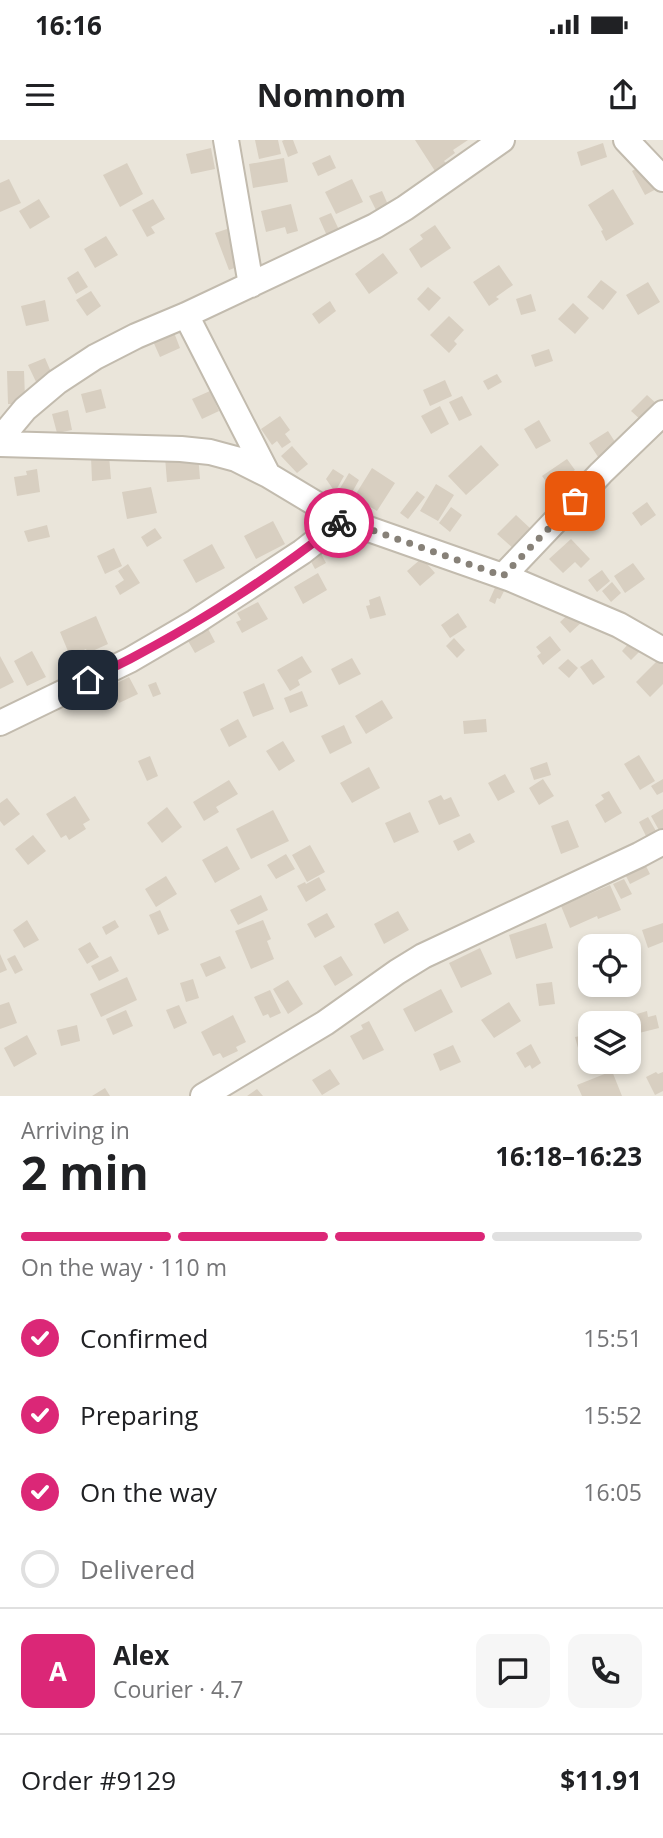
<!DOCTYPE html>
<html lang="en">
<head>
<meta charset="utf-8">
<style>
  body { margin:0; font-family:"Open Sans",sans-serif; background:#f6f6f6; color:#202124; height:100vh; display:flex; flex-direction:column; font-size:26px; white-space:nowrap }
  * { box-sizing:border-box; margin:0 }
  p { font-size:23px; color:#757577 }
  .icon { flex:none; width:38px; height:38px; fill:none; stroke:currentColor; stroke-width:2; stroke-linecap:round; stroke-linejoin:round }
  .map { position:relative; height:956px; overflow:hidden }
  .panel { display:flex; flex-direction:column; background:#fff; flex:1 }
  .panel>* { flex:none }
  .tools { position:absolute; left:578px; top:794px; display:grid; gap:14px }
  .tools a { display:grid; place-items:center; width:63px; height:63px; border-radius:14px; background:#fff; box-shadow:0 4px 10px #0003; font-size:35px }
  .pin { position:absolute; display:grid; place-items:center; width:60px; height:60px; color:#fff; margin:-30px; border-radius:14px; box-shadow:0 4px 10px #0006 }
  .courier { position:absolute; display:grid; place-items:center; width:70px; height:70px; margin:-35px; border:5px solid #db2777; border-radius:50%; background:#fff; color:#222; box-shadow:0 2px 9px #0007 }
  .summary em { font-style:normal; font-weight:700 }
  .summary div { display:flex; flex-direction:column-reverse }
  .summary { display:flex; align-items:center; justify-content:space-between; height:119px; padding:0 21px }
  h1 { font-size:46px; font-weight:700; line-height:52px }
  .bar { display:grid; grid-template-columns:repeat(4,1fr); gap:10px 7px; align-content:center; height:84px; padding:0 21px }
  .bar i { height:9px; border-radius:5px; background:#e0e0e0 }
  .bar .current { background:#db2777 }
  .bar p { grid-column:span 4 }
  .line { display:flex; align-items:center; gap:18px; padding:0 21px; border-top:2px solid #e0e0e0 }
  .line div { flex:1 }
  .round { display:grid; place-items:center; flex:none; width:74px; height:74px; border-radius:14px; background:#f6f6f6 }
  ol { padding:0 21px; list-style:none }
  li { display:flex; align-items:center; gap:21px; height:77px }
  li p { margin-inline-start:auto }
  li .icon { padding:7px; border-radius:50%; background:#db2777; color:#fff; stroke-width:4 }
  li:last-child { color:#757577 }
  li i { width:38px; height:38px; border:4px solid #e0e0e0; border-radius:50% }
  .status { display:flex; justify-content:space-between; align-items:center; height:49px; padding:0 35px; background:#fff; direction:ltr }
  .status svg { height:19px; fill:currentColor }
  header { display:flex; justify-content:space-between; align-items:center; height:91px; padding:0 21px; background:#fff; font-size:32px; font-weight:700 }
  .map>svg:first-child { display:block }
  .residential { fill:#eae5da; fill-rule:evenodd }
  .building { fill:#d8cfc1 }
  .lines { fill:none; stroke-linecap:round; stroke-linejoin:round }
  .minor-casing { stroke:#c2bbae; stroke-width:28 }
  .minor { stroke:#fff; stroke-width:24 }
  .done { stroke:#878178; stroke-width:7; stroke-dasharray:0 12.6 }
  .route { stroke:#db2777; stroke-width:9 }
</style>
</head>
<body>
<div class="status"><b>16:16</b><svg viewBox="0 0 49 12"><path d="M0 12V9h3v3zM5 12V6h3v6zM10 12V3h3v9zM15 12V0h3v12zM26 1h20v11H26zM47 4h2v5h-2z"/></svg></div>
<header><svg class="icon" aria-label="menu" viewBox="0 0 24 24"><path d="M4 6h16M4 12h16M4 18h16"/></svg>Nomnom<svg class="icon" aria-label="share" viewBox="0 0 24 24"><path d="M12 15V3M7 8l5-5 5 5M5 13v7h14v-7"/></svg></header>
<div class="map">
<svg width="663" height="956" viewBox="0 0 663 956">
  <rect width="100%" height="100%" fill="#f6f3ec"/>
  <!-- residential -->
  <path class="residential" d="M0,0h663v956h-663zM590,807h38v38h-38zM590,884h38v38h-38z"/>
  <!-- building -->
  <path class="building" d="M255,0h23l3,14 -22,5z
    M284,0h9l5,13 -10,4 -6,-16z
    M415,0h53l-15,10 2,3 -11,8 2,2 -11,8z
    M603,3l4,14 -26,9 -4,-14z
    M211,8l4,21 -24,5 -5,-20z
    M330,15l6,13 -18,8 -6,-13z
    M284,18l4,24 -35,6 -4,-24z
    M648,22l14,24 -17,9 -13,-24z
    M127,23l16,31 -23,13 -17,-32z
    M9,39l12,24 -21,9v-29z
    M352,39l11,23 -27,12 -11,-22z
    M613,49l21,35 -28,17 -5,-10 2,-1 -15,-25z
    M382,51l7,16 -12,5 -8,-16z
    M39,59l11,18 -20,12 -11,-18z
    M153,59l12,20 -14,8 4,6 -8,4 -15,-27z
    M291,64l7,27 -11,3 -2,-7 -19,5 -5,-21z
    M331,73l9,19 -12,6 -9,-20z
    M435,85l16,23 -30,20 -12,-19 14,-10 -3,-4z
    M233,87l15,36 -19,7 -14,-37z
    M106,96l12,19 -23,13 -11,-19z
    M383,113l15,20 -29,21 -14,-20z
    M499,125l14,20 -17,12 3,2 -10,7 -16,-24z
    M78,131l10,16 -12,7 -9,-16z
    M601,140l16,12 -14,18 -16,-13z
    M648,142l12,20 -22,13 -12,-20z
    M428,147l13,11 -12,13 -12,-12z
    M91,151l10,15 -14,10 -11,-16z
    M531,154l5,17 -15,4 -5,-16z
    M45,160l4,21 -23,5 -5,-20z
    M330,161l6,10 -17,13 -7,-10z
    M573,163l16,15 -14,16 -17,-15z
    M449,176l15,14 -10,11 3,3 -8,9 -19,-18z
    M173,190l7,18 -20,9 -8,-18z
    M549,209l4,12 -18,6 -4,-12z
    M45,218l9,21 -16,7 -10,-21z
    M7,231h17l1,27h-9l1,6h-9z
    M497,234l5,8 -14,8 -5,-9z
    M445,240l7,16 -22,10 -7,-16z
    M101,249l5,19 -20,5 -5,-19z
    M210,251l9,20 -17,8 -10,-20z
    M647,255l11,10 -16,16 -11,-10z
    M462,256l10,19 -13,6 -10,-19z
    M440,266l9,18 -18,10 -10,-18z
    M68,270l4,20 -15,3 -5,-19z
    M280,276l10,14 -5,4 6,8 -9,6 -5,-7 -5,4 -11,-16z
    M539,280l12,21 -15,8 -12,-20z
    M608,291l11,17 -19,12 -11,-17z
    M481,305l18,20 -33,30 -18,-19z
    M292,306l16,18 -11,9 -16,-17z
    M198,314l2,25 -33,3 -2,-25z
    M109,316l2,23 -19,2 -1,-24z
    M567,319l8,11 -9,6 13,18 -16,11 -21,-29z
    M372,328l23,15 -18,28 -23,-14z
    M37,329l3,23 -23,4 -3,-19 13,-2 -1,-4z
    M333,329l11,7 -9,16 -9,-13z
    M349,333l10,7 -9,16 -11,-6z
    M436,344l18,11 -16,26 -18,-10z
    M151,347l6,26 -30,6 -5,-27z
    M417,351l8,6 -17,22 -8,-6z
    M647,362l9,13 -15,11 -9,-13z
    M451,367l11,8 -12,17 -11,-9z
    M516,375l16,15 -18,19 -17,-15z
    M273,381l12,23 -29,15 -12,-23z
    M47,385l3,12 -22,5 -4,-11z
    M155,388l7,10 -15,9 -6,-10z
    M571,399l19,20 -9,9 -6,-6 -12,11 -14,-14z
    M212,404l13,24 -29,15 -13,-23z
    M114,408l8,18 -17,8 -8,-18z
    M318,408l8,15 -11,6 -8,-15z
    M422,418l13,15 -15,13 -13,-15z
    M633,423l12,16 -20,14 -11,-17z
    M128,424l12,19 -20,12 -5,-9 9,-6 -6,-9z
    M602,430l8,11 -13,11 -9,-12z
    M318,433l9,17 -24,14 -9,-17z
    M498,441l9,4 -7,14 -3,-1 -2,6 -6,-3z
    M612,442l9,11 -10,9 -9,-11z
    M380,456l6,19 -16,4 -4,-13 4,-1 -1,-5z
    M258,462l10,17 -26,14 -6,-11 5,-2 -4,-7z
    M574,469l10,11 -14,13 -10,-11z
    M458,473l9,14 -17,11 -9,-13z
    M96,476l12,28 -20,9 -2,-4 -16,7 -10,-24z
    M205,483l10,19 -20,11 -11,-19z
    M550,496l11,14 -18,15 -6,-9 4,-3 -5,-6z
    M635,496l5,15 -9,9 -9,-9z
    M454,498l11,12 -8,8 -11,-12z
    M32,511l14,26 -19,9 -13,-25z
    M0,516l14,26 -14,7z
    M302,516l10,16 -14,8 2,5 -10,6 -13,-21z
    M352,518l9,16 -22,11 -8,-16z
    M660,518l3,2v24l-13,13 -14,-15z
    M568,519l10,9 -9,10 -11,-10z
    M592,519l13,18 -12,8 -13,-18z
    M129,537l9,17 -19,9 -8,-17z
    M156,542l5,12 -8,3 -5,-12z
    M264,543l10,26 -21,8 -10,-25z
    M302,551l6,15 -18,7 -6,-15z
    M382,560l11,18 -27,16 -11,-18z
    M238,579l9,18 -18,10 -9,-18z
    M486,579l1,13 -23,2 -1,-13z
    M344,585l8,18 -22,11 -9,-18z
    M283,601l12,20 -16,10 -13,-20z
    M639,615l16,26 -15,9 -16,-26z
    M150,616l8,20 -11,5 -9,-20z
    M547,622l4,13 -17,5 -4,-12z
    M369,627l11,21 -28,15 -12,-20z
    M505,634l10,18 -17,9 -10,-18z
    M543,639l11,17 -15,9 -10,-17z
    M663,639v13l-6,3 -6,-9z
    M229,640l9,14 -22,13 3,5 -15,9 -11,-19z
    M609,651l13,22 -17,10 -10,-18 9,-6 -3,-4z
    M441,655l3,5 7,-3 9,19 -21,9 -11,-24z
    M75,656l15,24 -7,4 3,5 -17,11 -3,-5 -5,3 -15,-24z
    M7,658l13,16 -16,12 -4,-5v-18z
    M167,667l15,20 -20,16 -15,-20z
    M663,669v22l-3,1 -9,-16z
    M273,670l16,31 -38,18 -15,-30z
    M410,672l9,20 -25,11 -9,-20z
    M648,677l8,14 -10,5 -7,-14z
    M568,680l11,27 -18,7 -10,-28z
    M470,693l5,9 -17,9 -5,-10z
    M33,695l13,16 -18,14 -13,-16z
    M310,705l15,27 -18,10 -15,-27z
    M227,706l13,23 -25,14 -13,-23z
    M286,714l9,15 -19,10 -9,-14z
    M645,724l5,10 -20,10 -5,-10z
    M166,736l11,18 -21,13 -11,-18z
    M319,737l7,13 -20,12 -9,-16 8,-4 1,2z
    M624,739l8,15 -11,5 -8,-15z
    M610,745l11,25 -23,9 -1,-3 -27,12 -9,-22z
    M261,755l7,15 -30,15 -8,-15z
    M160,770l9,20 -11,5 -9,-20z
    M398,771l11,19 -25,14 -10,-20z
    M327,773l8,14 -20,11 -8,-14z
    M27,780l12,20 -15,8 -11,-18z
    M115,780l4,7 -13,8 -4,-8z
    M263,780l8,19 -4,2 7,18 -23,10 -16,-38z
    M546,783l7,25 -37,11 -7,-24z
    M663,783v19l-15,6 -6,-18z
    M90,802l9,15 -12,7 -9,-15z
    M480,808l12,26 -31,14 -12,-25z
    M0,814l7,16 -7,3z
    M15,815l8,15 -8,4 -8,-15z
    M111,816l8,15 -20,10 -8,-15z
    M220,816l6,12 -20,9 -6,-13z
    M341,816l12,19 -18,11 -12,-20z
    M127,837l10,23 -36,17 -11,-23z
    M193,839l6,19 -13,4 -6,-19z
    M288,840l15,24 -15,10 -15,-25z
    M552,842l3,22 -16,2 -3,-22z
    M441,849l12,23 -38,20 -12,-23z
    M270,850l11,23 -11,5 -2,-4 -5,2 -9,-19z
    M9,862l8,21 -17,6v-24z
    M509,862l12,19 -27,17 -13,-18z
    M179,865l8,18 -13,6 -8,-19z
    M126,870l7,16 -20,9 -7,-16z
    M647,871l1,6 8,-2 3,13 -24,6 -4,-13 7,-2 -1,-5z
    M233,875l13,27 -10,5 2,4 -15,7 -3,-5 -7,3 -12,-24z
    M369,881l15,29 -21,10 -13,-24 13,-7 -2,-4z
    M77,885l3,16 -19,5 -4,-16z
    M590,894v12l-12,2 -3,-11z
    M27,895l10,19 -23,13 -10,-19z
    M531,904l10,19 -9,6 -2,-4 -5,3 -9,-15z
    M453,905l8,17 -21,9 -7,-17z
    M330,929l10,15 -18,11 -10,-15z
    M612,931l10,25h-40l-5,-11z
    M656,932l2,2 5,-2v19l-8,4 -9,-18z
    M105,948l5,8h-18z
    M257,949l6,7h-16z"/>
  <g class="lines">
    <defs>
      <path id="minor" d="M226,0l25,145
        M626,0l37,39
        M186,175l82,160
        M0,299l25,-30 32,-27 38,-25 41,-21 50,-21 189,-89 30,-18 97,-68
        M0,304l181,5 29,3 26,7 32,16 75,45 168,59 108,46 44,25
        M503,436l98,-103 62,-60
        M0,583l130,-63 65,-38 107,-70 41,-32
        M203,956l122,-73 72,-51 26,-16 216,-101 24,-13"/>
    </defs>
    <!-- minor casing -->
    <use href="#minor" class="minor-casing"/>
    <!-- minor -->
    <use href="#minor" class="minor"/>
  </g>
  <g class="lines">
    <!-- done -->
    <path class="done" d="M339,383l4,-3 160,56 72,-75"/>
    <!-- route -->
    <path class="route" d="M88,540c88,-42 174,-96 251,-157"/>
  </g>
</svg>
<div class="tools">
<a><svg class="icon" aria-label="locate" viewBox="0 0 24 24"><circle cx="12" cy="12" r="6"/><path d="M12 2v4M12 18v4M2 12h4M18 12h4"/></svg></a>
<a><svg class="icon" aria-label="layers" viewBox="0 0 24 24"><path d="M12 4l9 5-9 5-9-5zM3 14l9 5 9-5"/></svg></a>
</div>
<div class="pin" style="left:575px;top:361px;background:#ea580c"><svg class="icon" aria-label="bag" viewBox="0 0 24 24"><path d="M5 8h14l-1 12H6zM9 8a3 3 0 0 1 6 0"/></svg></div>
<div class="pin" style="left:88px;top:540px;background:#1f2937"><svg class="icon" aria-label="home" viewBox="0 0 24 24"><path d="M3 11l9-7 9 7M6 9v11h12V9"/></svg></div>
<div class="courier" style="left:339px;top:383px"><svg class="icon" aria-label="bike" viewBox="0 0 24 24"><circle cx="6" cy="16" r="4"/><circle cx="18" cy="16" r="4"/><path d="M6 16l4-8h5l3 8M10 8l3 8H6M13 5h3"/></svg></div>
</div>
<section class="panel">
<div class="summary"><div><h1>2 min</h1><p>Arriving in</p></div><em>16:18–16:23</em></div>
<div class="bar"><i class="current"></i><i class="current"></i><i class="current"></i><i></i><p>On the way · 110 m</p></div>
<ol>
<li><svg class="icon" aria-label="check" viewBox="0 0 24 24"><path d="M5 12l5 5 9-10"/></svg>Confirmed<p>15:51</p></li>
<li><svg class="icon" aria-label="check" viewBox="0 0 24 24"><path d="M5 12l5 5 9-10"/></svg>Preparing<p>15:52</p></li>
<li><svg class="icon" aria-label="check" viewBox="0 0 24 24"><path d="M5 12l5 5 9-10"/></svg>On the way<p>16:05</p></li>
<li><i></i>Delivered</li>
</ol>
<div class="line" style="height:126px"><b class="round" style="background:#db2777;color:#fff">A</b><div><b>Alex</b><p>Courier · 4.7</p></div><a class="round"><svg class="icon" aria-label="chat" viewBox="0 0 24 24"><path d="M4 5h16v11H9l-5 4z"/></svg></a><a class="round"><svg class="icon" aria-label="phone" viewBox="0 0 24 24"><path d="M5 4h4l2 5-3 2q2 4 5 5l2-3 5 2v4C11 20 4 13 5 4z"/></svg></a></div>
<div class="line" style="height:91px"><div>Order #9129</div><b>$11.91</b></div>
</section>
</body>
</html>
